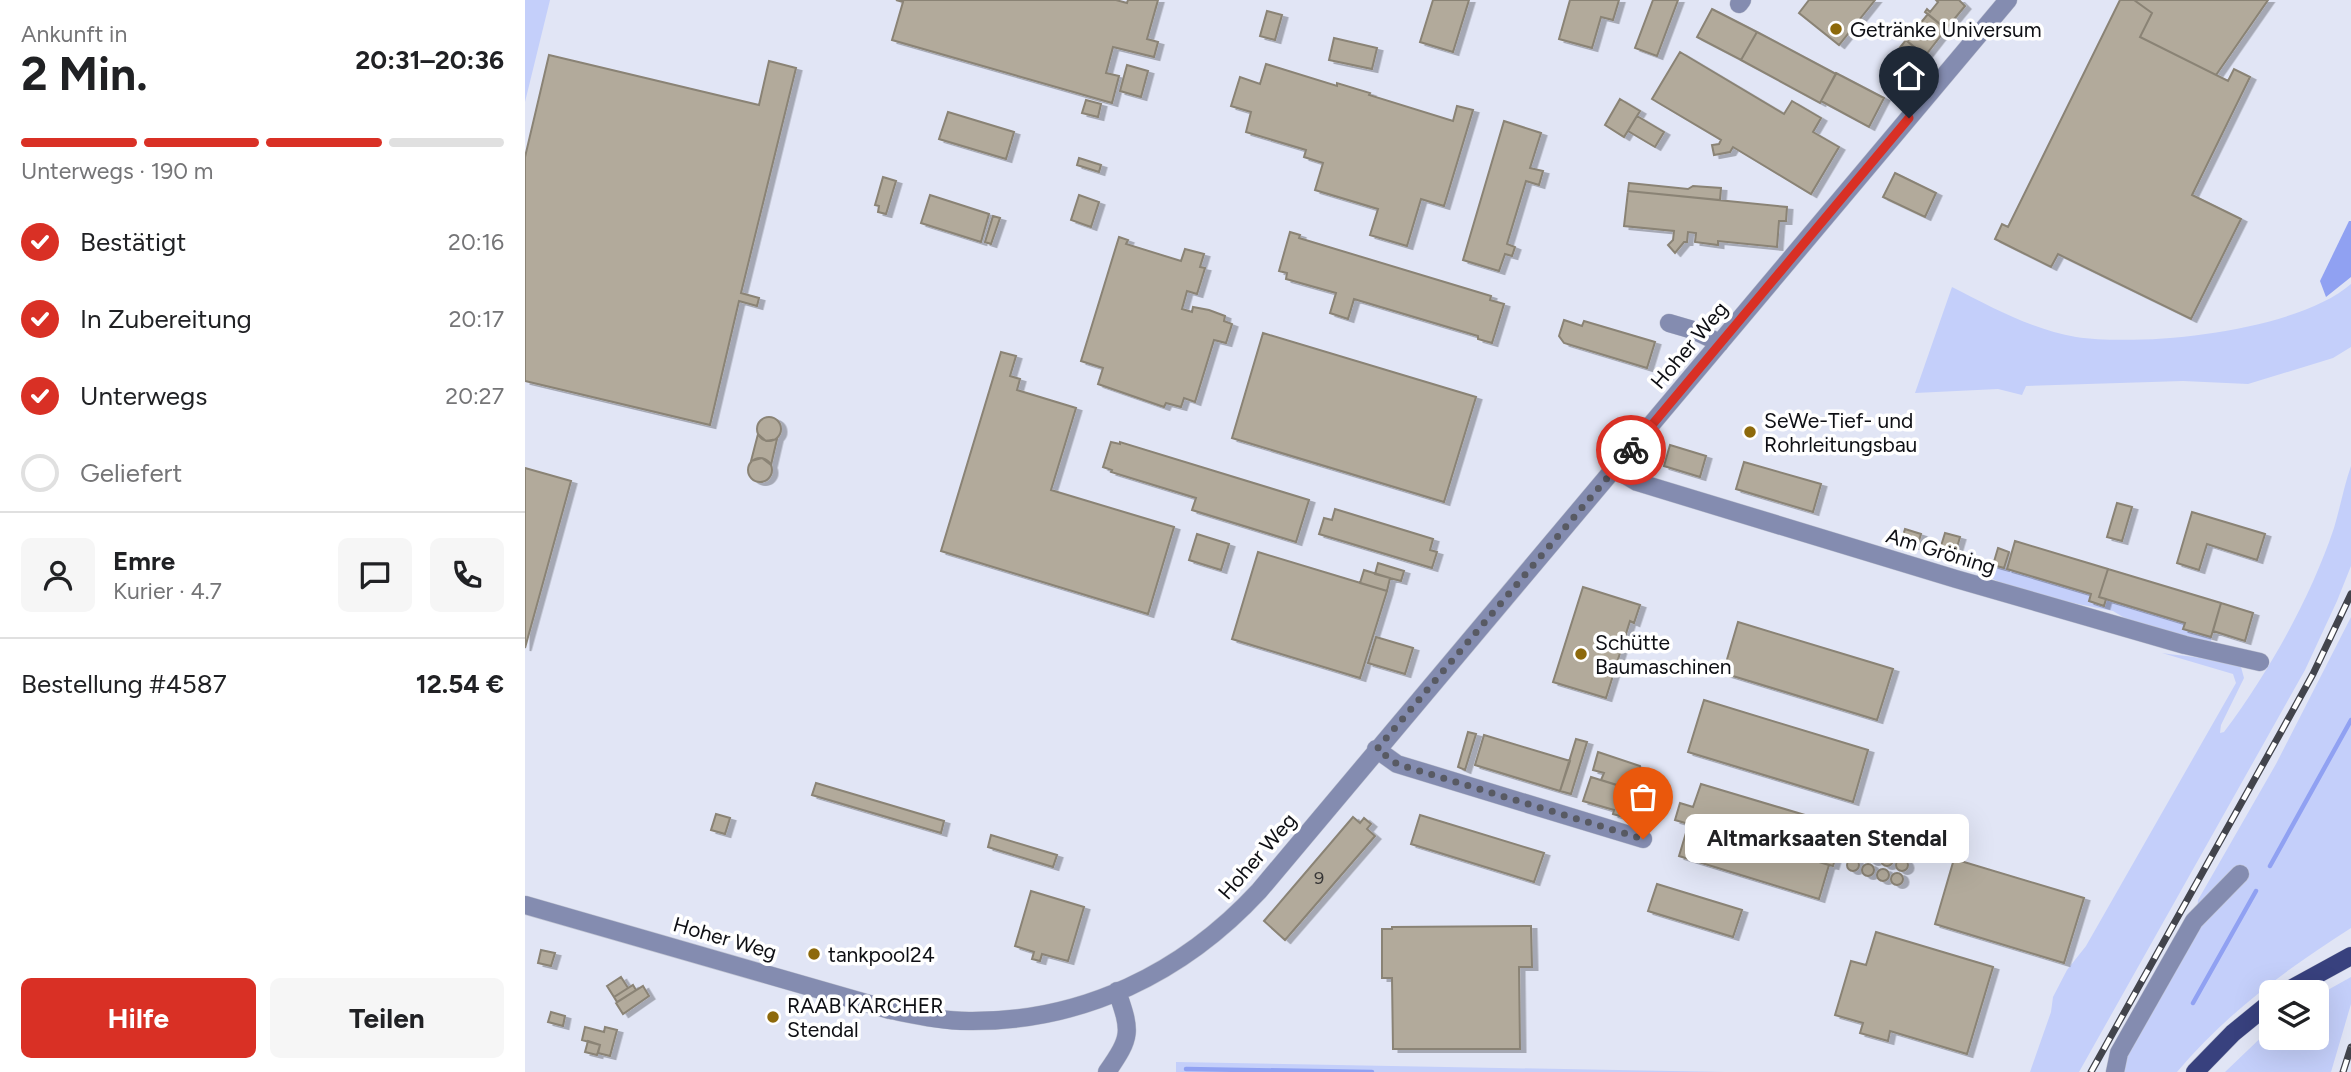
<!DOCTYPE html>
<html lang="de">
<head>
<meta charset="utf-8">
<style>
  body { margin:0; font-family:Figtree,sans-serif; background:#f6f6f6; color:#202124; height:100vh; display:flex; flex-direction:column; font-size:26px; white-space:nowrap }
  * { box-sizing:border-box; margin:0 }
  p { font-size:23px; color:#757577 }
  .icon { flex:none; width:38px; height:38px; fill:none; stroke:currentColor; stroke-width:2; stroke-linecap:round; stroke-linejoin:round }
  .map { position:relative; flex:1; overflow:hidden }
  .details { display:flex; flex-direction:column; background:#fff; width:525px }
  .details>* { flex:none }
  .fabs { position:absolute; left:1734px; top:980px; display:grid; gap:14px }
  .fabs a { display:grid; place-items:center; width:70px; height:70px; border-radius:10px; background:#fff; box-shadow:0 7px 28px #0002; font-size:35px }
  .pin { position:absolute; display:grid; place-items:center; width:60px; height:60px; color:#fff; margin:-72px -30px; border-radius:50% 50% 50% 0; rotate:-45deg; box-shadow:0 0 7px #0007 }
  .pin .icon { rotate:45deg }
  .courier { position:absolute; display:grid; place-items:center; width:70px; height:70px; margin:-35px; border:5px solid #d93025; border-radius:50%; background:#fff; color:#222; box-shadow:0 2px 9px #0007 }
  .bubble { position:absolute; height:49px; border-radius:10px; background:#fff; box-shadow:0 7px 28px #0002; font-size:23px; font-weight:700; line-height:49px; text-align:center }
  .overview em { font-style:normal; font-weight:700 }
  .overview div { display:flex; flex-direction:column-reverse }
  .overview { display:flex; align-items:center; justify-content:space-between; height:119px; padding:0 21px }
  h1 { font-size:46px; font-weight:700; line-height:52px }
  .bar { display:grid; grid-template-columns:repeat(4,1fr); gap:10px 7px; align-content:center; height:84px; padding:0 21px }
  .bar i { height:9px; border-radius:5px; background:#e0e0e0 }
  .bar .on { background:#d93025 }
  .bar p { grid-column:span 4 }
  .line { display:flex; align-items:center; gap:18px; padding:0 21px; border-top:2px solid #e0e0e0 }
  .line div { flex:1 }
  .round { display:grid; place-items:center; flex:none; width:74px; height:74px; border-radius:10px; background:#f6f6f6 }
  ol { padding:0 21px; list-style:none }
  li { display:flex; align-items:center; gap:21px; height:77px }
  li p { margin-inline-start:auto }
  li .icon { padding:7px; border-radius:50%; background:#d93025; color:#fff; stroke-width:4 }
  li:last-child { color:#757577 }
  li i { width:38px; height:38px; border:4px solid #e0e0e0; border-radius:50% }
  .action { display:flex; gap:14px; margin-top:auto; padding:14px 21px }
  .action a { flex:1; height:80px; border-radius:10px; background:#d93025; color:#fff; font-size:28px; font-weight:700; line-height:80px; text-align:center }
  .action a+a { background:#f6f6f6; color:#202124 }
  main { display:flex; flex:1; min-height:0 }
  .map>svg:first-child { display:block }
  .green { fill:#c4cffa }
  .water { fill:#90a1f2 }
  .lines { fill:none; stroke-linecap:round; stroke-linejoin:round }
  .stream { stroke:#90a1f2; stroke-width:4.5 }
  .building { fill:#b2aa9b; stroke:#8a8375; stroke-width:2; filter:url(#shadow) }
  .minor-casing { stroke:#bfc3d1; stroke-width:19 }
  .major-casing { stroke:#bfc3d1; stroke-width:19 }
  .minor { stroke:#848cb0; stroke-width:18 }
  .major { stroke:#38417e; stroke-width:18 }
  .rail-casing { stroke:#42444c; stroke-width:7 }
  .rail { stroke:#fff; stroke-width:4.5; stroke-dasharray:13; stroke-linecap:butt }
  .done { stroke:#585a63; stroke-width:7; stroke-dasharray:0 12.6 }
  .route { stroke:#d93025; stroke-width:9 }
  .poi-dot { fill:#8d690b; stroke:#fff; stroke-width:2.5 }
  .labels { text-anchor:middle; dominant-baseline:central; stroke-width:7; stroke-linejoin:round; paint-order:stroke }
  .number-label { font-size:18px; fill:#373636 }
  .poi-label { font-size:21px; fill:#0e0f14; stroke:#fff; text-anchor:start }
  .street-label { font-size:21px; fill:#0e0f14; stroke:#fff }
</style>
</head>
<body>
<main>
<section class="details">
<div class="overview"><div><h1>2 Min.</h1><p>Ankunft in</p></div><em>20:31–20:36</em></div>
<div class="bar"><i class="on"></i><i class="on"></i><i class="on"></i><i></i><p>Unterwegs · 190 m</p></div>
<ol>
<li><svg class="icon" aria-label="check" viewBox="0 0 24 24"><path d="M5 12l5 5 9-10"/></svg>Bestätigt<p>20:16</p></li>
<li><svg class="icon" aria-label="check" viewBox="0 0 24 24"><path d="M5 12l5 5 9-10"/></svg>In Zubereitung<p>20:17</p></li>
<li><svg class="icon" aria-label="check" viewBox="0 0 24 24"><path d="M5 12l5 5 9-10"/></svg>Unterwegs<p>20:27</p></li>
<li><i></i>Geliefert</li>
</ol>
<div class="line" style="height:126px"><a class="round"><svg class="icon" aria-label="person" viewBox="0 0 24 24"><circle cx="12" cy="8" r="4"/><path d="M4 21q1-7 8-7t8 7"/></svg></a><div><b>Emre</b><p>Kurier · 4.7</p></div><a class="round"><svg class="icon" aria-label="chat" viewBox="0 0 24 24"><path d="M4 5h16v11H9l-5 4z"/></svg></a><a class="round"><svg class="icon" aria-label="phone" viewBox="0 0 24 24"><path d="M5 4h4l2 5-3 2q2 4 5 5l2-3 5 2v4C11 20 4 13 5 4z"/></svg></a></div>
<div class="line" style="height:91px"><div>Bestellung #4587</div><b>12.54 €</b></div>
<div class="action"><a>Hilfe</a><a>Teilen</a></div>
</section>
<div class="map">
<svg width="1826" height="1072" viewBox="0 0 1826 1072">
  <defs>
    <filter id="shadow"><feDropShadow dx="5.5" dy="3" stdDeviation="0" flood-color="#0004"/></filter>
  </defs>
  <rect width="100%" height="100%" fill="#e1e5f5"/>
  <!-- green -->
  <path class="green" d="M0,0h25l-25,102z
    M1826,284v63l-18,11 -85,26 -65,-3 -157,5 -4,9 -24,-6 -83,4 37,-106c39,20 81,43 124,50 70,10 221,-6 275,-53z
    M1826,466v100l-14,35 -32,69 -226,402h-49l21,-60 2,-15 14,-27 19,-24 150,-263 -3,-9 -71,-21c27,4 53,5 79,14l3,11 -23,47 -1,8 4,-1c44,-58 87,-135 110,-204 6,-20 10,-42 17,-62z
    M1462,563l104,31 -1,8 14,4 2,-7 79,24 -2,6 28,8v5l-5,1 -78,-23 -15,-9 -90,-18 -30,-14 -7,-8z
    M1826,617v311c-67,43 -122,83 -174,144h-56l2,-9 74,-151 1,-12 78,-136z
    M1826,977v27l-20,68h-106l46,-44v10h46v-42z
    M651,1062l549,10h-549z"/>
  <!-- water -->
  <path class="water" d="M1824,221h2v56l-25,20 -6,-16z"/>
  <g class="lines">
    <!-- stream -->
    <path class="stream" d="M1745,866l81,-146
      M1668,1003l63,-112
      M661,1069l186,3"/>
  </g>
  <!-- building -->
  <path class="building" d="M371,0h220l11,3 1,-3h30l-11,39 11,3 -4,15 -41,-10 -7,26 13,3 -7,27 -220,-63 11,-38z
    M908,0h36l-16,52 -33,-10z
    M1045,0h49l-6,20 -12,-3 -9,31 -33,-9z
    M1128,0h25l-21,56 -22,-8z
    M1284,0h66l-36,45 -40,-32z
    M1411,0h23l6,6 -19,23 -21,-17 2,-3 3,3 8,-10z
    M1595,0h14l18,13 -12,24 88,44 6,-12 16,8 -58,118 49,24 -50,100 -133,-65 -7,13 -56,-28 7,-15 6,3z
    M1609,0h134l-52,75 -76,-38 12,-24z
    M1187,9l45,23 -16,28 -44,-23z
    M742,11l15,4 -7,25 -15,-4z
    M1403,14l18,15 -21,27 -18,-15 7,-9 -3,-2 6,-7 2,2z
    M1232,32l79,42 -16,29 -79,-43z
    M809,38l43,10 -5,21 -43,-9z
    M1381,40l19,16 -20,26 -20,-16z
    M1155,52l104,62 8,-13 29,17 -8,14 26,15 -28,47 -78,-47 -3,5 -16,3 -2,-10 7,-1 2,-4 -69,-41z
    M24,55l210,50 10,-44 27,7 -55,225 18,5 -2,8 -18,-5 -29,124 -185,-44v-224z
    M741,64l71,22v-3l33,10 -1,2 84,26 4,-15 16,4 -29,96 -23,-7 -14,47 -37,-11 8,-26 -63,-19 8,-27 -19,-6 2,-7 -60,-18 5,-20 -20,-6 9,-29 20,7z
    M602,65l21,6 -7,26 -21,-6z
    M1311,73l48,25 -15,29 -48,-26z
    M1095,99l20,12 -16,26 -19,-12z
    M561,100l15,4 -3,13 -16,-4z
    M423,112l66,20 -8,27 -67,-20z
    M1112,116l27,16 -9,15 -27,-16z
    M979,121l37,12 -11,35 13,3 -4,14 -13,-4 -19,63 8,3 -3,9 -7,-2 -6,17 -36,-11z
    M554,158l22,7 -2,7 -22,-7z
    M1370,173l41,20 -11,24 -42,-20z
    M358,177l13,4 -10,33 -8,-2 1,-6 -4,-1z
    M1104,183l59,6 5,-3 28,2 -1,12 -92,-9z
    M1103,191l159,16 -1,14h-7l-2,26 -59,-6v4l-23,-3 1,-9 -8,-1 -1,10h-3l-9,11 -7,-8 5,-5 1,-9 -50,-5z
    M405,195l59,19 -8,28 -60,-19z
    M554,195l20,7 -8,25 -20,-7z
    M468,216l7,2 -9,26 -6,-2z
    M765,232l10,3 -1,3 192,58 -1,4 14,4 -12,39 -14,-4v-3l-124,-37 -6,20 -18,-6 6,-20 -50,-14 1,-6 -8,-2z
    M594,237l9,3 -2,4 55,17 4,-12 19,5 -4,13 5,1 -8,26 -10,-3 -5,18 10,3 1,-5 16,3 16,6 -1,5 8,3 -6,19 -12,-3 -19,62 -11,-4 -3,9 -15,-4 -2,4 -66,-23 5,-16 -22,-7z
    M1039,320l18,6 2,-5 71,21 -8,26 -83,-25 -5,-7z
    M738,333l213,64 -32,105 -212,-64z
    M476,352l15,4 -6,20 10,3 -3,11 59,18 -25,82 123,37 -26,87 -207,-63z
    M232 429a12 12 0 1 1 24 0a12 12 0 1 1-24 0Z
    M233,434l8,7 11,-2 -6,26 -9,-7 -11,3z
    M586,442l9,2v-2l189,58 -13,42 -104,-32 4,-12 -85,-26 1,-2 -9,-3z
    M1145,445l36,11 -6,21 -36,-11z
    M223 470a12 12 0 1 1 24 0a12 12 0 1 1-24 0Z
    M1219,462l77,22 -8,28 -77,-23z
    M0,468l46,13 -46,167z
    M1592,503l15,4 -10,34 -15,-4z
    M810,509l98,30 -3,11 7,2 -5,16 -113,-34 5,-16 8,2z
    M1667,512l73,22 -8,26 -50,-16 -8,26 -22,-7z
    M1380,529l16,5 -4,13 -16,-5z
    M1420,533l15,4 -4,14 -15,-5z
    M672,534l32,10 -8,26 -32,-10z
    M1490,541l93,28 -9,28 7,2 -2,7 -15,-5 2,-7 -84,-25z
    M1473,548l11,4 -5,16 -11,-3z
    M733,552l129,39 -27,87 -128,-39z
    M853,563l26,8 -3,10 -26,-7z
    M1583,569l113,34 -10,34 -28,-8 2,-6 -86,-26z
    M839,570l26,8 -3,13 -27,-8z
    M1058,587l57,18 -6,18 -4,-2 -24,77 -53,-16z
    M1696,603l32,10 -8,28 -32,-10z
    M1213,622l155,47 -16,51 -154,-47z
    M851,637l37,11 -8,26 -37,-11z
    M1179,700l164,50 -15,52 -165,-50z
    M943,732l8,2 -11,36 -7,-3z
    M959,735l86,26 -10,30 -85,-26z
    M1051,739l11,3 -16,52 -11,-3z
    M1073,752l42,14 1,5 -7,3 -4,15 -29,-9 3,-7 -11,-3z
    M1066,777l51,16 -7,24 -11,-4 -1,4 -10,-3 1,-4 -31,-9z
    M291,783l128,38 -3,12 -129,-38z
    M1176,784l144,43 -12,39 -158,-46 5,-17 13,4z
    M191,814l14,4 -5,16 -14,-4z
    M895,815l124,38 -10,29 -123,-38z
    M828,817l7,6 4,-5 7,6 -4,5 8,7 -90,104 -21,-19z
    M1164,823l140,42 -10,34 -140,-43z
    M466,835l66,20 -4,12 -65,-20z
    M1327 851a6 6 0 1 1 12 0a6 6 0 1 1-12 0Z
    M1342 856a6 6 0 1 1 12 0a6 6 0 1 1-12 0Z
    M1356 860a6 6 0 1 1 12 0a6 6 0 1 1-12 0Z
    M1371 865a6 6 0 1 1 12 0a6 6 0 1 1-12 0Z
    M1322 865a6 6 0 1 1 12 0a6 6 0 1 1-12 0Z
    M1429,859l130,39 -20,65 -129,-39z
    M1337 870a6 6 0 1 1 12 0a6 6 0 1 1-12 0Z
    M1352 875a6 6 0 1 1 12 0a6 6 0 1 1-12 0Z
    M1366 879a6 6 0 1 1 12 0a6 6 0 1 1-12 0Z
    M1132,884l85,26 -9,27 -85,-26z
    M506,891l53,16 -16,54 -26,-7 -2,7 -8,-2 2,-7 -19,-6z
    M1006,926l1,41h-13l1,82h-127l-1,-71h-10v-49h10v-2z
    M1351,932l117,35 -26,87 -77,-23 -2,10 -28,-8 3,-10 -28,-8 16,-54 15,4z
    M16,950l14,3 -4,13 -13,-3z
    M96,977l7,11 -14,9 -7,-11z
    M108,985l3,5 -19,12 -3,-5z
    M118,986l6,10 -26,18 -7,-11z
    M26,1012l14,4 -2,10 -15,-4z
    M60,1027l19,5 1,-5 12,3 -7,26 -12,-3 2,-8 -18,-5z
    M63,1041l12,4 -3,10 -12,-3z"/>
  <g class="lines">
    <defs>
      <path id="minor" d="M1214,4l3,-4
        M1144,323l24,7 27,13
        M1090,469l22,13 319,97 229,66 75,17
        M851,749l21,15 246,75
        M0,905l365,105c26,5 52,11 79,11 114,1 214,-48 290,-130l749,-891
        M582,1072c25,-36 24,-40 10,-81
        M1590,1072l4,-19 75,-132 46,-47"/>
      <path id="major" d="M1760,992l66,-36
        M1670,1072l38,-39 38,-31"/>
    </defs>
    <!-- minor casing -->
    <use href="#minor" class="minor-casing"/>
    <!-- major casing -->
    <use href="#major" class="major-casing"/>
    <!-- minor -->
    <use href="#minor" class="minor"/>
    <!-- major -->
    <use href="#major" class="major"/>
    <defs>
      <path id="rail" d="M1566,1072l190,-340 32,-58 38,-80
        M1818,1072l8,-25"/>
    </defs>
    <!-- rail casing -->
    <use href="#rail" class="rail-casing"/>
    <!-- rail -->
    <use href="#rail" class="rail"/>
  </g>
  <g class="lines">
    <!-- done -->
    <path class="done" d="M1106,450l-254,299 20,15 246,75"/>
    <!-- route -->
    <path class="route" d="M1106,450l278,-332"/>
  </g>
  <!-- markers -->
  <g class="poi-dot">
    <circle cx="1311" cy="29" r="7"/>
    <circle cx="1225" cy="432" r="7"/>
    <circle cx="1056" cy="654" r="7"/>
    <circle cx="289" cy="954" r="7"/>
    <circle cx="248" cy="1017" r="7"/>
  </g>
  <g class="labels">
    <!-- number labels -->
    <g class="number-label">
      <text x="794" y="878">9</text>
    </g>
    <!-- poi labels -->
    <g class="poi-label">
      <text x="1325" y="29">Getränke Universum</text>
      <text x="1239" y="420">SeWe-Tief- und<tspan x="1239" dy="24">Rohrleitungsbau</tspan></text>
      <text x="1070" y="642">Schütte<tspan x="1070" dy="24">Baumaschinen</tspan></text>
      <text x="303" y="954">tankpool24</text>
      <text x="262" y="1005">RAAB KARCHER<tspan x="262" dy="24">Stendal</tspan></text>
    </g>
    <!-- street labels -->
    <g class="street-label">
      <text transform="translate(1164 345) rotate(-50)">Hoher Weg</text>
      <text transform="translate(1416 551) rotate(17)">Am Gröning</text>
      <text transform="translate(732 856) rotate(-49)">Hoher Weg</text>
      <text transform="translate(200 938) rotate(16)">Hoher Weg</text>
    </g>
  </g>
</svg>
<div class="fabs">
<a><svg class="icon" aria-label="layers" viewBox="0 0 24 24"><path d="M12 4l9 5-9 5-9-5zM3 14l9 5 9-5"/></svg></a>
</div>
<div class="pin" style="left:1118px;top:839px;background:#ea580c"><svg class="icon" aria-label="bag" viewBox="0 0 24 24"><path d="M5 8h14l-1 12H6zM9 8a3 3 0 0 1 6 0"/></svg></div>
<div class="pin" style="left:1384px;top:118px;background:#1f2937"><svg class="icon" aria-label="home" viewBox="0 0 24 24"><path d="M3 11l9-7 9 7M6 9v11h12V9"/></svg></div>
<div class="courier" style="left:1106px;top:450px"><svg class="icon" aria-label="bike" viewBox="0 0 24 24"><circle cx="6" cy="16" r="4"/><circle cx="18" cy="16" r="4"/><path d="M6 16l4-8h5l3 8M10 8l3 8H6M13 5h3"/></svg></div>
<div class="bubble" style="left:1160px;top:814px;width:284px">Altmarksaaten Stendal</div>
</div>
</main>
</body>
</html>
